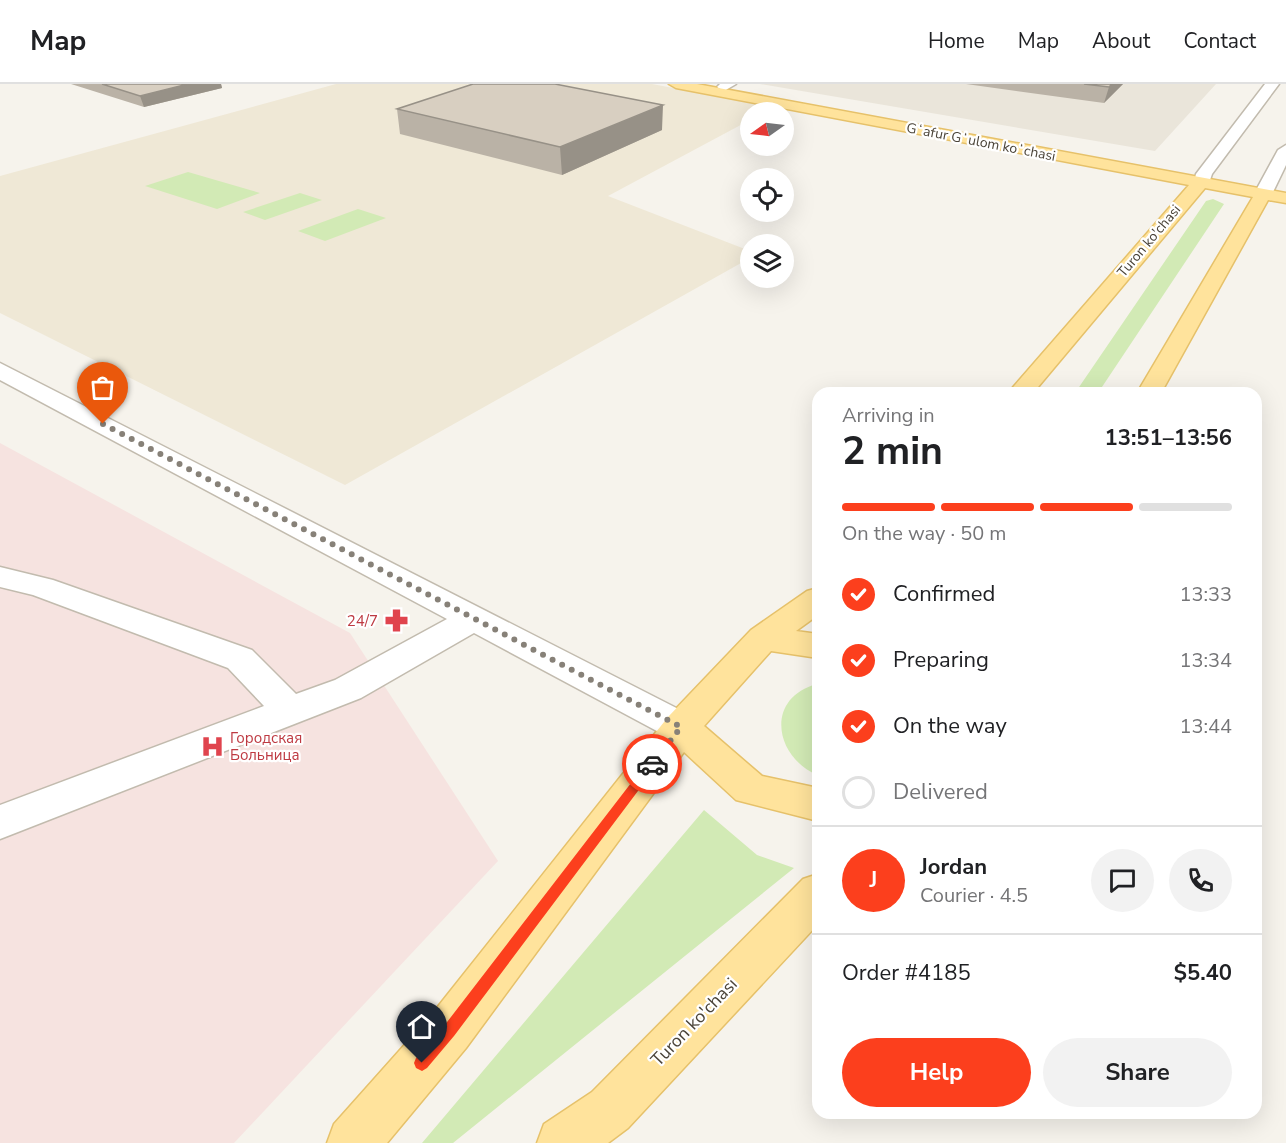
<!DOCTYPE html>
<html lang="en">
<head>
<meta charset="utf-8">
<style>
  body { margin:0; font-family:"Nunito Sans",sans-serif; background:#f2f2f2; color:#202124; height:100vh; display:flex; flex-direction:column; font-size:22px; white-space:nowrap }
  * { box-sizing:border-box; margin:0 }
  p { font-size:20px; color:#757577 }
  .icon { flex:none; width:33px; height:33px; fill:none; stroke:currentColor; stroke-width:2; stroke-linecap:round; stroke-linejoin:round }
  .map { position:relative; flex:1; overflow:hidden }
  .details { position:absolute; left:812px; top:303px; width:450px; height:732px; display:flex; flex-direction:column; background:#fff; border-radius:18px; box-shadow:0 6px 24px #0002 }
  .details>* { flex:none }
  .needle { width:39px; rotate:256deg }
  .buttons { position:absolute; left:740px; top:18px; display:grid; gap:12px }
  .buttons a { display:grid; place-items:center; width:54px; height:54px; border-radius:50%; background:#fff; box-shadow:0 6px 24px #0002; font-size:30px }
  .pin { position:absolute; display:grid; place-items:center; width:51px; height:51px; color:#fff; margin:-62px -26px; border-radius:50% 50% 50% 0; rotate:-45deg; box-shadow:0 0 6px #0007 }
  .pin .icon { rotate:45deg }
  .courier { position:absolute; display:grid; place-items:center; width:60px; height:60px; margin:-30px; border:4px solid #fc3f1d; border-radius:50%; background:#fff; color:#222; box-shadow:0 2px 8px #0007 }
  .headline em { font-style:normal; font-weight:700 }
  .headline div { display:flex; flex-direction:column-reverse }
  .headline { display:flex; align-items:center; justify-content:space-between; height:102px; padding:0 30px }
  h1 { font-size:39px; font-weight:700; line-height:45px }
  .bar { display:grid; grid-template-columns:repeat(4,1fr); gap:9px 6px; align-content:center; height:72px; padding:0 30px }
  .bar i { height:8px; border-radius:4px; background:#e0e0e0 }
  .bar .selected { background:#fc3f1d }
  .bar p { grid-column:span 4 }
  .line { display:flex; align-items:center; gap:15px; padding:0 30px; border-top:2px solid #e0e0e0 }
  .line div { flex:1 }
  .round { display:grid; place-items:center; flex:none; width:63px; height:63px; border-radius:32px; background:#f2f2f2 }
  ol { padding:0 30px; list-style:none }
  li { display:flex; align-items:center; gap:18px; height:66px }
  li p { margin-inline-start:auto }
  li .icon { padding:6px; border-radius:50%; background:#fc3f1d; color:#fff; stroke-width:4 }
  li:last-child { color:#757577 }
  li i { width:33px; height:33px; border:3px solid #e0e0e0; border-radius:50% }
  .cta { display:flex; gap:12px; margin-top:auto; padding:12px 30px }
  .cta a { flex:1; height:69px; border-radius:36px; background:#fc3f1d; color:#fff; font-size:24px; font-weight:700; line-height:69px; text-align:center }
  .cta a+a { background:#f2f2f2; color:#202124 }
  header { display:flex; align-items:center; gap:36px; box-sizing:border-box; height:84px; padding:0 30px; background:#fff; border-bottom:2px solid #e0e0e0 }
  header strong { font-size:28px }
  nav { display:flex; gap:33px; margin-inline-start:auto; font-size:21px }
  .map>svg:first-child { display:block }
  .residential { fill:#eae5da }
  .education { fill:#efe8d6 }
  .medical { fill:#f6e3e0 }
  .green { fill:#d2eab5 }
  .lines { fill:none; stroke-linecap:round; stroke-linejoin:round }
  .minor-casing { stroke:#c2bbae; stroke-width:3 }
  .major-casing { stroke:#e6c16a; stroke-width:3 }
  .minor { fill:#fff; fill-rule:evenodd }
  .major { fill:#ffe39c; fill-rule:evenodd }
  .wall { fill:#bab2a6 }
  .shaded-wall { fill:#979187 }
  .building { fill:#d8cfc1; stroke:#979187; stroke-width:1.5 }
  .route { fill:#fc3f1d }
  .done { stroke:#878178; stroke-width:6; stroke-dasharray:0 10.8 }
  .labels { text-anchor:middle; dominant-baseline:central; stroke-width:4.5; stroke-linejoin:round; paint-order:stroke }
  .far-street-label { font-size:14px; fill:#4b4439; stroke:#fff }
  .health-label { font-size:15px; fill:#be3a42; stroke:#fff; text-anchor:end }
  .near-street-label { font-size:18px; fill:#4b4439; stroke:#fff }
</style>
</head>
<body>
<header>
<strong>Map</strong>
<nav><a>Home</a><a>Map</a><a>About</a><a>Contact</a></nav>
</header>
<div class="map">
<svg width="1286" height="1059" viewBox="0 0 1286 1059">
  <rect width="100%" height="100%" fill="#f6f3ec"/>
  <!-- residential -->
  <path class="residential" d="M760,0h456l-61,67z"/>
  <!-- education -->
  <path class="education" d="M336,0h316l122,23 -10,5h-14v8l-142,76 142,55v7l-405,227 -345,-172v-137z"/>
  <!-- medical -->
  <path class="medical" d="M0,359l350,190 148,228 -264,282h-234z"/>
  <!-- green -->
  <path class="green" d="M188,88l72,21 -43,16 -72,-23z
    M300,109l22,7 -57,20 -22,-8z
    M1213,115l11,5 -126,189h-23l131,-192z
    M358,125l28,9 -61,23 -27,-10z
    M817,600h1l-1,91c-43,-19 -52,-77 0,-91z
    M704,726l53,45 37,13 -341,275h-31z"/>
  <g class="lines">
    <defs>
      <path id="minor" d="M720,0h16l-12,7 -7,-4z
        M1265,0h14l-67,90 -4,12h-12l-2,-4 2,-8z
        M1286,61v20l-14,29 -3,4h-12l-3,-4 24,-44z
        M0,279l694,354 6,10 -6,10 -13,4 -13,-4 -194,-104 -113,65 -361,141v-34l264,-99 -36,-38 -195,-73 -33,-8v-20l53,13 199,70 44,44 39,-14 112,-61 -447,-239z"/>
      <path id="major" d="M669,0h28l589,109v10l-18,-3 -107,193h-24l116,-196 -48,-9 -172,205h-25l181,-208 -513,-97z
        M818,504v27l-22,16 22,3v24l-47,-7 -67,75 58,50 56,12v33l-82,-21 -52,-48 -218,296 -79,95h-60l7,-19 98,-110 236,-297 83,-87 56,-39z
        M818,790v50l-190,204 -20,15h-71l7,-19 48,-32 211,-213z"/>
    </defs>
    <!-- minor casing -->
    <use href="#minor" class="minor-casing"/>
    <!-- major casing -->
    <use href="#major" class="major-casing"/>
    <!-- minor -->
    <use href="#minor" class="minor"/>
    <!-- major -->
    <use href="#major" class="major"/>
  </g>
  <!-- wall -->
  <path class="wall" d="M71,0h150l1,4 -78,19z
    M966,0h157l-19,19z
    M397,25l265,21 -100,45 -162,-41z"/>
  <!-- shaded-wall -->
  <path class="shaded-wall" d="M188,0h33l1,4 -78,19 -4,-11z
    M1112,0h11l-19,19 5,-16z
    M663,21l-1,25 -100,45 -2,-28z"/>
  <!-- building -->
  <path class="building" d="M102,0h86l-48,12z
    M473,0h82l108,21 -103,42 -163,-38z
    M1084,0h28l-3,3z"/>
  <!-- route -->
  <path class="route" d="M652,676l6,4 -2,3 -202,269 -27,32 -5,3 -6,-3 -2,-5 2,-5 28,-32 204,-265z"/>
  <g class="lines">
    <!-- done -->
    <path class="done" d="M103,340l578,303 -29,37"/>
  </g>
  <!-- icons -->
  <defs>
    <symbol id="pharmacy-bare" viewBox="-9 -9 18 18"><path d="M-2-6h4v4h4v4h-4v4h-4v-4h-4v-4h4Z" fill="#e0444e" stroke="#fff" stroke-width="2.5" paint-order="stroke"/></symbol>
    <symbol id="hospital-bare" viewBox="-9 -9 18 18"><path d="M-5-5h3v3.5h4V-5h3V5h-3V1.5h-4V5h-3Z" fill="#e0444e" stroke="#fff" stroke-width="2.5" paint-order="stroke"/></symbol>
  </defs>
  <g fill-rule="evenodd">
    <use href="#pharmacy-bare" x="380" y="520" width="33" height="33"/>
    <use href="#hospital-bare" x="196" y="646" width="33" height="33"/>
  </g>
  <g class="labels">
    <!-- far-street labels -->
    <g class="far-street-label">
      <text transform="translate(981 58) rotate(11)">Gʻafur Gʻulom koʻchasi</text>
      <text transform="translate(1149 157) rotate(-50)">Turon ko'chasi</text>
    </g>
    <!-- health labels -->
    <g class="health-label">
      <text x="378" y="537">24/7</text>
      <text x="230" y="654" text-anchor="start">Городская<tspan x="230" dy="17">Больница</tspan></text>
    </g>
    <!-- near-street labels -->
    <g class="near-street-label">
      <text transform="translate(694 938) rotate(-46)">Turon ko'chasi</text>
    </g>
  </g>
</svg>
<div class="buttons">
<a><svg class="needle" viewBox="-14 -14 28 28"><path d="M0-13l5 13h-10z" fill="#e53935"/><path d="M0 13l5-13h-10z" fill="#757577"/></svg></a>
<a><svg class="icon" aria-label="locate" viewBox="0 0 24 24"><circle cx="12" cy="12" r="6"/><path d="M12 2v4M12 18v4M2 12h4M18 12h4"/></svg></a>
<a><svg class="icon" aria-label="layers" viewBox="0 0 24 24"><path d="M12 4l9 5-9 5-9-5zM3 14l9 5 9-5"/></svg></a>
</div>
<div class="pin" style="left:103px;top:340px;background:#ea580c"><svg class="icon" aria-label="bag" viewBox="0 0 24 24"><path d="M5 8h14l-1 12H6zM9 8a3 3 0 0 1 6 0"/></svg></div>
<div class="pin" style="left:422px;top:979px;background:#1f2937"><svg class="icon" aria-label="home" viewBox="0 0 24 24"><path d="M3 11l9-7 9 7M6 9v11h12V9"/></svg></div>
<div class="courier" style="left:652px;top:680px"><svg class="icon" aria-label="car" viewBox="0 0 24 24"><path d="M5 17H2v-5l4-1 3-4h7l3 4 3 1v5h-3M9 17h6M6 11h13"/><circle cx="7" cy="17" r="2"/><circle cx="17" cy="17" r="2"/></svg></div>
<section class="details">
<div class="headline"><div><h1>2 min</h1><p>Arriving in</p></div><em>13:51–13:56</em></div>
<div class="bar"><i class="selected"></i><i class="selected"></i><i class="selected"></i><i></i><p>On the way · 50 m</p></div>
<ol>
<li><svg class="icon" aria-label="check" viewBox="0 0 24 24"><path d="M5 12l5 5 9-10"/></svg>Confirmed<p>13:33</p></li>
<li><svg class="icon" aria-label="check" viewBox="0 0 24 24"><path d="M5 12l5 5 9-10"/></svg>Preparing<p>13:34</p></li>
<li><svg class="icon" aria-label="check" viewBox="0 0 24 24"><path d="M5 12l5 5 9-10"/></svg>On the way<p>13:44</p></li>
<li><i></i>Delivered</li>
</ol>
<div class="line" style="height:108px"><b class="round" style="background:#fc3f1d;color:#fff">J</b><div><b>Jordan</b><p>Courier · 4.5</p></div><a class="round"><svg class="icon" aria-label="chat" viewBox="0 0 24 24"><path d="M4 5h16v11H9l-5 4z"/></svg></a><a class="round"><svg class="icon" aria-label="phone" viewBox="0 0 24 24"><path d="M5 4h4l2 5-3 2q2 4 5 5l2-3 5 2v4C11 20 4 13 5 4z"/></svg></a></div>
<div class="line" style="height:78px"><div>Order #4185</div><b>$5.40</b></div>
<div class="cta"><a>Help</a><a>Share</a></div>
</section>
</div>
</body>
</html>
